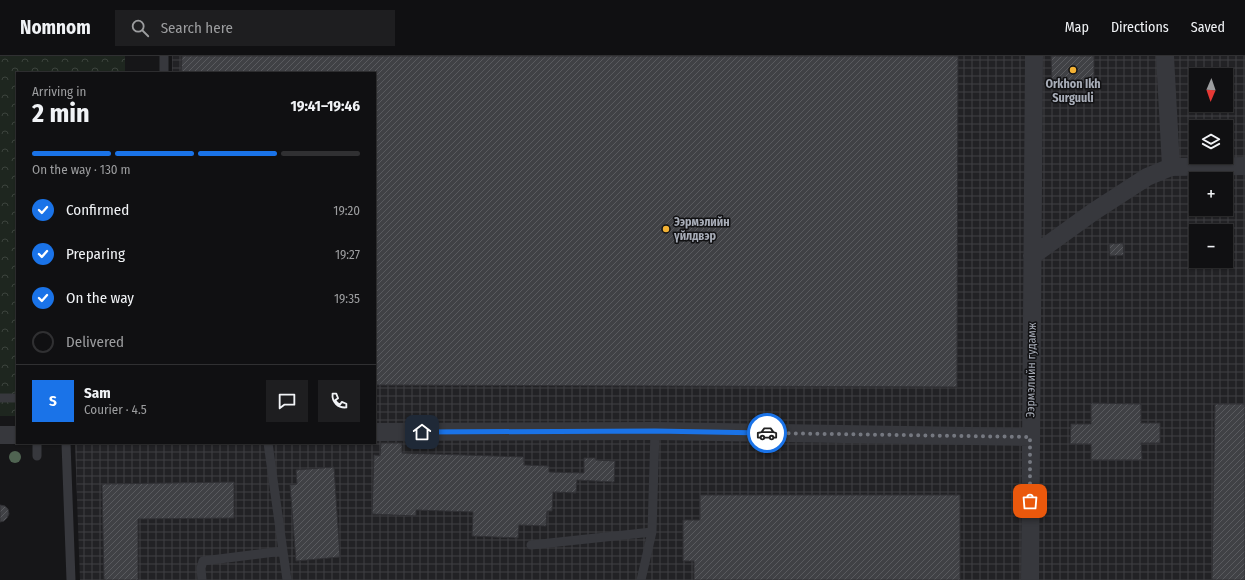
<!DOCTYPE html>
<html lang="en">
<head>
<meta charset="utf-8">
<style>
  body { margin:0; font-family:"Fira Sans Condensed",sans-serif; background:#1e1e20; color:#f1f3f6; height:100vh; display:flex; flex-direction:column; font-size:15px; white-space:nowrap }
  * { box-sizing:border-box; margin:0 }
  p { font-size:13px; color:#9c9d9f }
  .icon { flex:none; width:22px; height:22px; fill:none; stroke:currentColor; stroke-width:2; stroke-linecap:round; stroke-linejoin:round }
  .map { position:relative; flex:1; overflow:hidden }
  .sheet { position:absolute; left:16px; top:16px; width:360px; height:372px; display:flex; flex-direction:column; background:#101012; border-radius:0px; box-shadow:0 1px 3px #0004,0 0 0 1px #303032 }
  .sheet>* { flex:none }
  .needle { width:26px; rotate:182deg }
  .tools { position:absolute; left:1189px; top:12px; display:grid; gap:8px }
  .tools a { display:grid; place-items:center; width:44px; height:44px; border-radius:0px; background:#101012; box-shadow:0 1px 3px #0004,0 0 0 1px #303032; font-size:20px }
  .pin { position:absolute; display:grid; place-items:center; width:34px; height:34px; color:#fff; margin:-17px; border-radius:8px; box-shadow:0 2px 6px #0006 }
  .courier { position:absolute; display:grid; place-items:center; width:40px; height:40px; margin:-20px; border:3px solid #1a73e8; border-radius:50%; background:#fff; color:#222; box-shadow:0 1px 5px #0007 }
  .overview em { font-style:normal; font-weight:700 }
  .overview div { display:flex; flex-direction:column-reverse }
  .overview { display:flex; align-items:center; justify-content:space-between; height:68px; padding:0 16px }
  h1 { font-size:26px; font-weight:700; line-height:30px }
  .bar { display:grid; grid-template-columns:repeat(4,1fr); gap:6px 4px; align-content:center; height:48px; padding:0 16px }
  .bar i { height:5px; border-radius:3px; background:#303032 }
  .bar .on { background:#1a73e8 }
  .bar p { grid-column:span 4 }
  .line { display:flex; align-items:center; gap:10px; padding:0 16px; border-top:1px solid #303032 }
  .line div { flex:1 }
  .round { display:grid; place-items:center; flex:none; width:42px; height:42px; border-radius:0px; background:#1e1e20 }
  ol { padding:0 16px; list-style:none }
  li { display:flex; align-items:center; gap:12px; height:44px }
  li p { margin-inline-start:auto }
  li .icon { padding:4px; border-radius:50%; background:#1a73e8; color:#fff; stroke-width:4 }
  li:last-child { color:#9c9d9f }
  li i { width:22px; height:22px; border:2px solid #303032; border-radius:50% }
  header { display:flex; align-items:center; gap:24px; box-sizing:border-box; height:56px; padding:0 20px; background:#101012; border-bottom:1px solid #303032 }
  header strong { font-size:19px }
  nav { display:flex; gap:22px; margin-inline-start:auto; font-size:14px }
  .search { width:280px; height:36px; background:#1e1e20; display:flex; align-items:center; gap:10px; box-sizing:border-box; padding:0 14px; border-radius:0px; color:#9c9d9f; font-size:15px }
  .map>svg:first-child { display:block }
  .industrial { fill:url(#industrial-grid); fill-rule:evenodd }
  .park { fill:url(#park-crowns) }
  .building { fill:url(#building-hatch); stroke:#303034 }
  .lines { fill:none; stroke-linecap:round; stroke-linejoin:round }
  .lane { stroke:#37383d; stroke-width:9 }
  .street { stroke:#37383d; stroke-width:18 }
  .tree { fill:#506452 }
  .done { stroke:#757880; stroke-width:4; stroke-dasharray:0 7.2 }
  .route { stroke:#1a73e8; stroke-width:5 }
  .poi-dot { fill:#f2b134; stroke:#111113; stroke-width:1.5 }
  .labels { text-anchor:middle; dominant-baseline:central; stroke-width:3; stroke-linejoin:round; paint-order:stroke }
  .poi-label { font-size:12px; font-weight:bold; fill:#a8adb8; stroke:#111113 }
  .street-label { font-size:12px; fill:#a8adb8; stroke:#111113 }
</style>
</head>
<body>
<header>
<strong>Nomnom</strong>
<div class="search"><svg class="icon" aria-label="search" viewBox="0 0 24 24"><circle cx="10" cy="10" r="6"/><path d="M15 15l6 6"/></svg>Search here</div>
<nav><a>Map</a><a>Directions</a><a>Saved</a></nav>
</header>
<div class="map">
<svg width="1245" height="524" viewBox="0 0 1245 524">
  <defs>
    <pattern id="industrial-grid" width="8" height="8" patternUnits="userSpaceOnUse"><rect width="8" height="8" fill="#222225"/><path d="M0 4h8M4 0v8" fill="none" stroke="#3f3f43"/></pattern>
    <pattern id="park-crowns" width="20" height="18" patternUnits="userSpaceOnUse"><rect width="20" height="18" fill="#1e261f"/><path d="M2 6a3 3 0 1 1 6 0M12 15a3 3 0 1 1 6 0" fill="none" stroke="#3c433d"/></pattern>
    <pattern id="building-hatch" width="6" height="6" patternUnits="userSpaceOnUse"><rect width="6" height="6" fill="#404145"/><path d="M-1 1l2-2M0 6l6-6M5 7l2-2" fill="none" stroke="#595a5e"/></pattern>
  </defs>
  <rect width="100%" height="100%" fill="#161618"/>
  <!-- industrial -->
  <path class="industrial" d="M172,0h1073v524h-1165l-5,-137h300v-370h-203zM1196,19h30v30h-30zM1196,71h30v30h-30zM1196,123h30v30h-30zM1196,175h30v30h-30z"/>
  <!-- park -->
  <path class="park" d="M0,0h125v17h-108v343h-17z"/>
  <!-- building -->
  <path class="building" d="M182,0h776l-1,331 -582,-2v-312h-194z
    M1051,0h43v28l-42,1z
    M1123,187l1,12 -14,1 -1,-12z
    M1091,347l50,1v19h19v20h-19l1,17h-51v-16h-21l1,-20h20z
    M1215,348h30v176h-33z
    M381,387h21v10l122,4v8l25,1v6l35,1v-15h12v2l19,1 -1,21 -37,-2 -1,13 -23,-1 -1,19h-5l-1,15 -27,-1 -1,13 -46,-2 1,-24 -57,-2v6l-44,-2 2,-59 6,1z
    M334,411l6,90 -44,4 -6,-76 7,-1 -1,-14z
    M234,426v36l-96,1v61h-34l-2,-96z
    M700,439h260v85h-266v-19h-11v-41h17z
    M0,449l5,1 3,3 1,5 -2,4 -3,3 -4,1z"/>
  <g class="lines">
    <!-- lane -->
    <path class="lane" d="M164,0v17
      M0,342h17
      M37,387v13
      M66,387l5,137
      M268,387l19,137
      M531,489l121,-13 3,-101
      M202,524l-1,-12 2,-7 80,-10
      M641,524l11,-48"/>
    <!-- street -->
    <path class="street" d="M1165,0l6,111
      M1032,200l61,-44 54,-35 24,-10 74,-1
      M375,376l280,-1 375,6
      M0,379h17
      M1030,524l4,-524"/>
  </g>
  <!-- trees -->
  <circle class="tree" cx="15" cy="401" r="6"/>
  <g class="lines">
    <!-- done -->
    <path class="done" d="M767,377l263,4v64"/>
    <!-- route -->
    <path class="route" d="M422,376l233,-1 112,2"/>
  </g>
  <!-- markers -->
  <g class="poi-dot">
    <circle cx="1073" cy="14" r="4"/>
    <circle cx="666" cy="173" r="4"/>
  </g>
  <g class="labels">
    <!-- poi labels -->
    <g class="poi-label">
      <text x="1073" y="28">Orkhon Ikh<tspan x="1073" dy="14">Surguuli</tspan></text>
      <text x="674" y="166" text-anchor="start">Ээрмэлийн<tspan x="674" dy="14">үйлдвэр</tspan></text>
    </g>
    <!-- street labels -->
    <g class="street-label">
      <text transform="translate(1031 314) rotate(-89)">Ээрмэлийн гудамж</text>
    </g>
  </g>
</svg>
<div class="tools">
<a><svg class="needle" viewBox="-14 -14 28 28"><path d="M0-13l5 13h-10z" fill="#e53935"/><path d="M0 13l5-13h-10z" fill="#9c9d9f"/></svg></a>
<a><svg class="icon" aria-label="layers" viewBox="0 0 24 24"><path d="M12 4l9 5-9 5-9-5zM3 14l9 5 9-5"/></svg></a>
<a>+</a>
<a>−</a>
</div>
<div class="pin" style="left:1030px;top:445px;background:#ea580c"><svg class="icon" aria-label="bag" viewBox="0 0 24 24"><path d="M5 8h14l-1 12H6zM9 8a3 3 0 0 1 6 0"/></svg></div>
<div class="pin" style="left:422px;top:376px;background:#1f2937"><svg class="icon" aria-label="home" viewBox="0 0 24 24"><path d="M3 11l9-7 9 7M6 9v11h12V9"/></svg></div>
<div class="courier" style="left:767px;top:377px"><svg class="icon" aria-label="car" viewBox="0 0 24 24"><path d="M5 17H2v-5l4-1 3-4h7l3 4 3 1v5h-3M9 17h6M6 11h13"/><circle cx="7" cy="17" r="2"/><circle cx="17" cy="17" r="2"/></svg></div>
<section class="sheet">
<div class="overview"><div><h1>2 min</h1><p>Arriving in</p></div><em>19:41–19:46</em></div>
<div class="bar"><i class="on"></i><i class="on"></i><i class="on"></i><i></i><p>On the way · 130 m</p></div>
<ol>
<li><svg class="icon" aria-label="check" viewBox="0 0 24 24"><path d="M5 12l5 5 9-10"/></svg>Confirmed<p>19:20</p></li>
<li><svg class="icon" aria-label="check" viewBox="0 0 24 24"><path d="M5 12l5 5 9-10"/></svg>Preparing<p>19:27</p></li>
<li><svg class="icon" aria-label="check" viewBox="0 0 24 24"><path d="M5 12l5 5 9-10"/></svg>On the way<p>19:35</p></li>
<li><i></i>Delivered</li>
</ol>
<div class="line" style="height:72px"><b class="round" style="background:#1a73e8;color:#fff">S</b><div><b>Sam</b><p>Courier · 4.5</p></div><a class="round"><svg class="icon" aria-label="chat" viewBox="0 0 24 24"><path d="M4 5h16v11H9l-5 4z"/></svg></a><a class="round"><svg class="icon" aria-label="phone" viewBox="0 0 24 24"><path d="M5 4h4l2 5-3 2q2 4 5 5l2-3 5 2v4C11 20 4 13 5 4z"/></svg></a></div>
</section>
</div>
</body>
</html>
